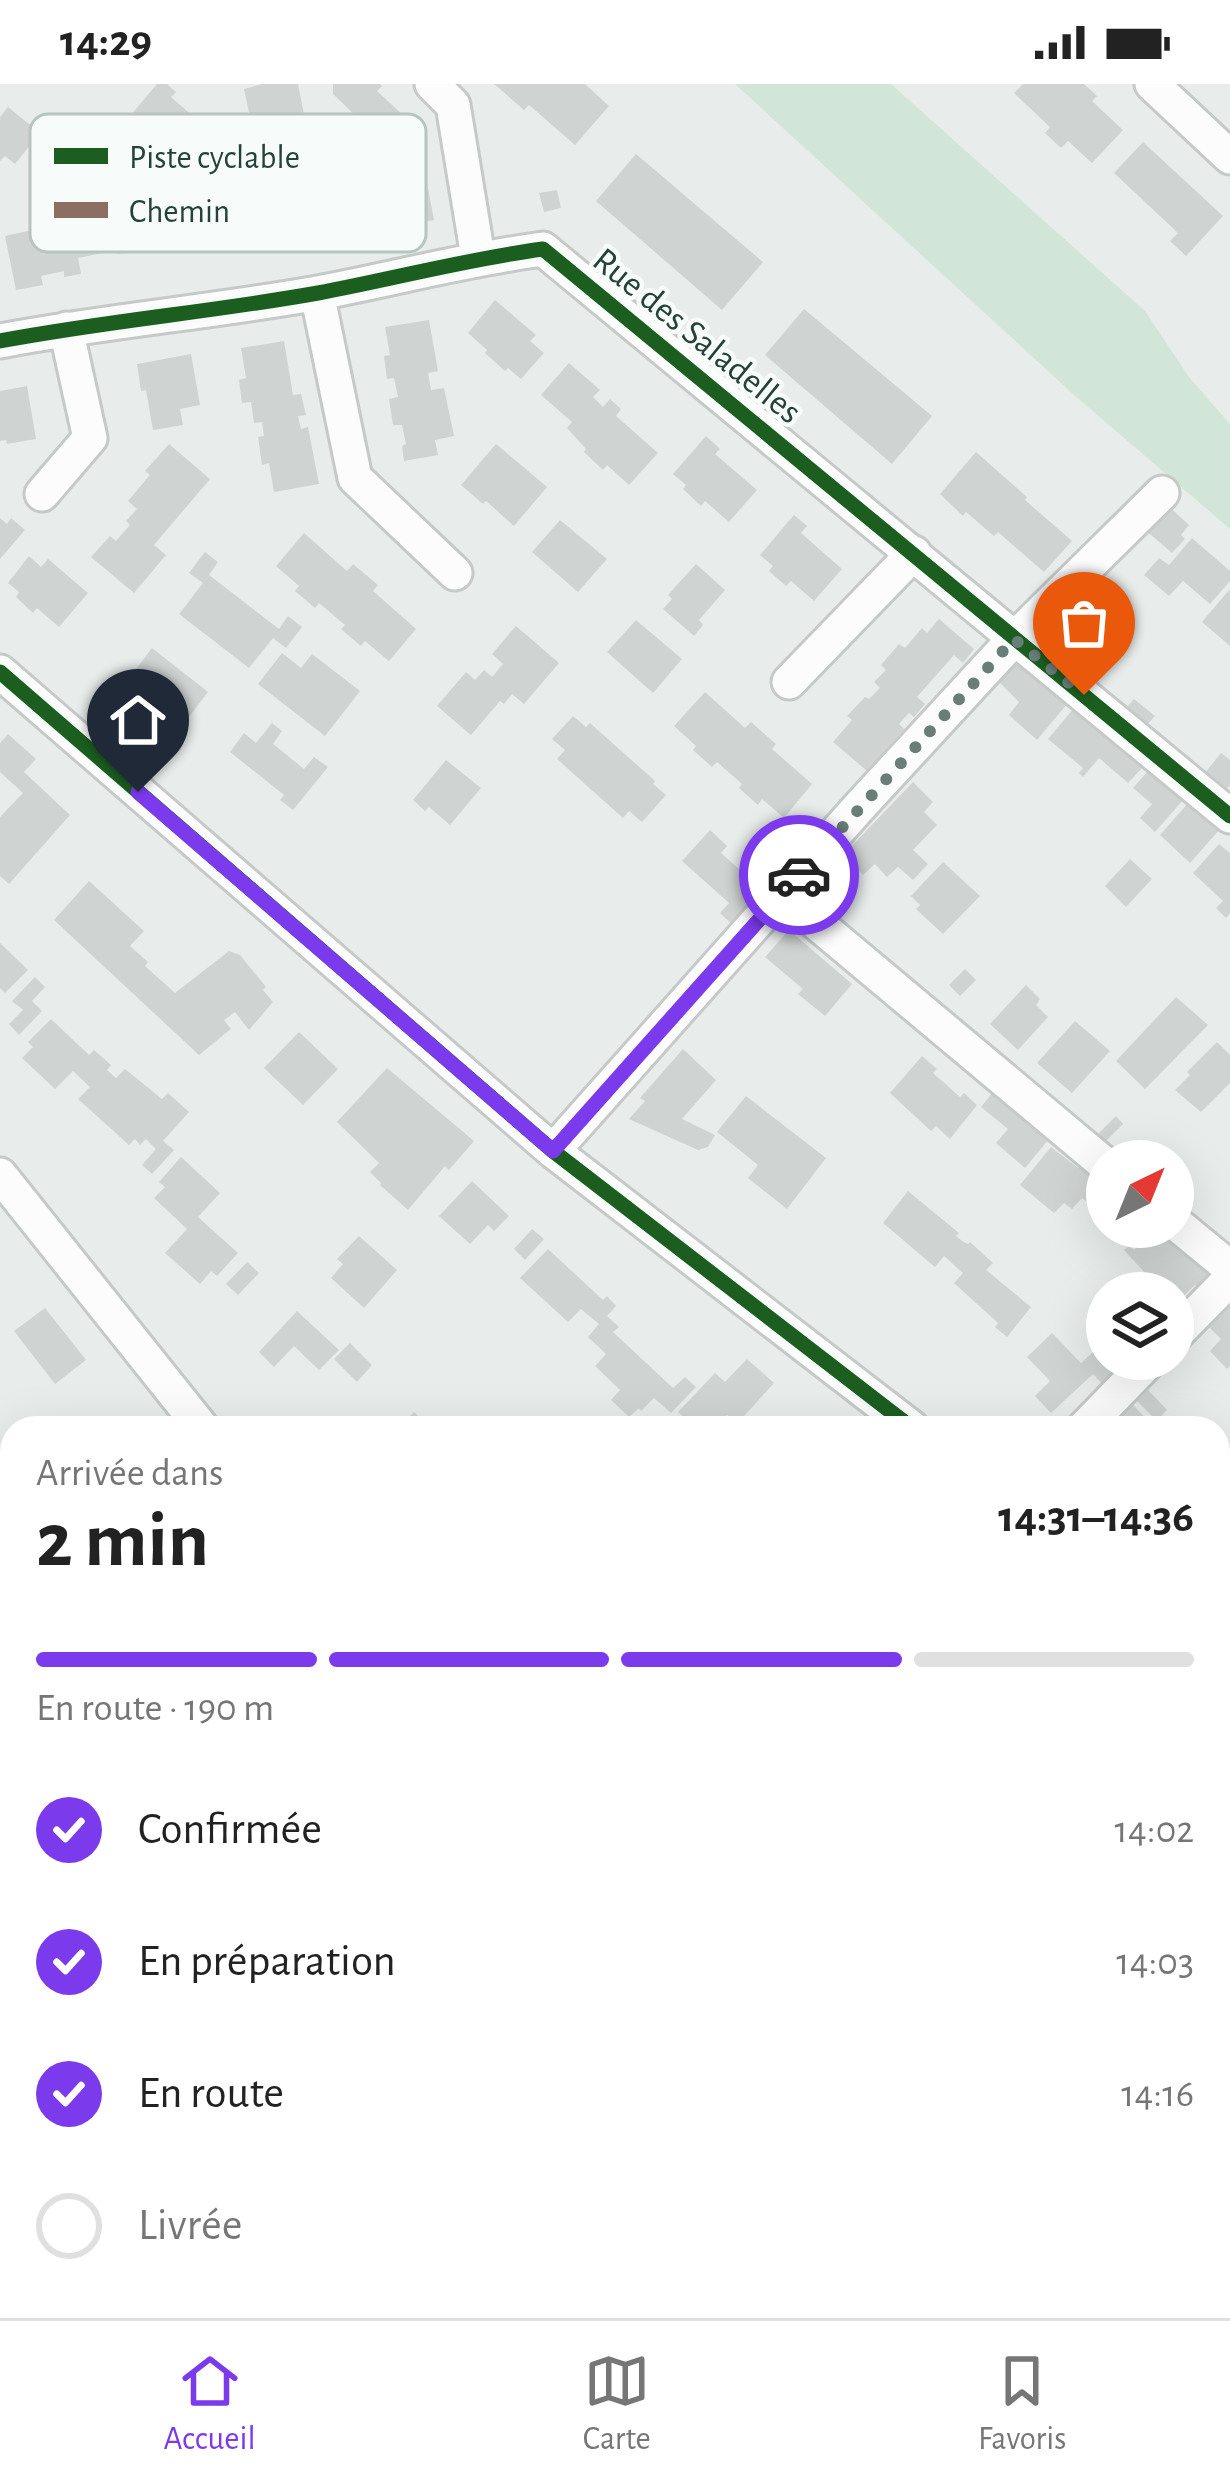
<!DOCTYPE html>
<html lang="fr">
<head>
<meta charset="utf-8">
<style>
  body { margin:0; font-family:"Alegreya Sans",sans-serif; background:#f6f6f6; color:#222; height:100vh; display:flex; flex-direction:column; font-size:45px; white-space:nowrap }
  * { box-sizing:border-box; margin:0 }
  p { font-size:39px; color:#767676 }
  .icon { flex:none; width:66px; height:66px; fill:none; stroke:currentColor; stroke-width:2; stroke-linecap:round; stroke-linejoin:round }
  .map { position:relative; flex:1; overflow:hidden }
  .details { position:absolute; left:0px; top:1332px; width:1230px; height:903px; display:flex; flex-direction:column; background:#fff; border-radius:36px 36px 0 0; box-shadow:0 12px 48px #0002 }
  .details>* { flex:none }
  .needle { width:78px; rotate:43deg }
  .tools { position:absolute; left:1086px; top:1056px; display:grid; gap:24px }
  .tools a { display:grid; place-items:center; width:108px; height:108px; border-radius:50%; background:#fff; box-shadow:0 12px 48px #0002; font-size:60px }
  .pin { position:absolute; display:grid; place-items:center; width:102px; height:102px; color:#fff; margin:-123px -51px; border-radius:50% 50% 50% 0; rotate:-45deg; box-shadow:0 0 12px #0007 }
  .pin .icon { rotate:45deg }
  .courier { position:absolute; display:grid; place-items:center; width:120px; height:120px; margin:-60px; border:9px solid #7c3aed; border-radius:50%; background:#fff; color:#222; box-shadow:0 3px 15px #0007 }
  .overview em { font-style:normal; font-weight:700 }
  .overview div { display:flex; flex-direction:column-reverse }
  .overview { display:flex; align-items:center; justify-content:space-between; height:204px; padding:0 36px }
  h1 { font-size:78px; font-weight:700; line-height:90px }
  .bar { display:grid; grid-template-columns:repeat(4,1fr); gap:18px 12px; align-content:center; height:144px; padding:0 36px }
  .bar i { height:15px; border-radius:9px; background:#e0e0e0 }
  .bar .current { background:#7c3aed }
  .bar p { grid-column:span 4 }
  ol { padding:0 36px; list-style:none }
  li { display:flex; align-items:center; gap:36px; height:132px }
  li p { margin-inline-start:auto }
  li .icon { padding:12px; border-radius:50%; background:#7c3aed; color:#fff; stroke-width:4 }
  li:last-child { color:#767676 }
  li i { width:66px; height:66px; border:6px solid #e0e0e0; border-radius:50% }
  .status { display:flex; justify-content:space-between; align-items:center; height:84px; padding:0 60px; background:#fff; direction:ltr }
  .status svg { height:33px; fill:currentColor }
  .menu { display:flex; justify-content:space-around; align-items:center; height:168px; border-top:3px solid #e0e0e0; background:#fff; font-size:33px; color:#767676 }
  .menu a { display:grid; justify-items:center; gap:6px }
  .menu .current { color:#7c3aed }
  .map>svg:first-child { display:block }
  .green { fill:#d1e6d8 }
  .building { fill:#cfd4d2 }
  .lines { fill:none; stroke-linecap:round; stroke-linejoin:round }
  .minor-casing { stroke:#c5cac8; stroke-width:39 }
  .minor { stroke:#fcfcfc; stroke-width:33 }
  .quiet { stroke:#8d6e63; stroke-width:12; stroke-dasharray:24 12; stroke-linecap:butt }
  .cycleway-casing { stroke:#f7fbf9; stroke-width:22 }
  .cycleway { stroke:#1b5e20; stroke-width:15 }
  .done { stroke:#697e78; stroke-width:12; stroke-dasharray:0 21.6 }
  .route { stroke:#7c3aed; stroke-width:15 }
  .labels { text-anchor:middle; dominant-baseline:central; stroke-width:9; stroke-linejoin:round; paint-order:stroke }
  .street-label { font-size:36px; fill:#24423a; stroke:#f7fbf9 }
  .key { fill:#f7fbf9; stroke:#b8c4c0; stroke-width:3 }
  .key-label { font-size:33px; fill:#24423a }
</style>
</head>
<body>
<div class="status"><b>14:29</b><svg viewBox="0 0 49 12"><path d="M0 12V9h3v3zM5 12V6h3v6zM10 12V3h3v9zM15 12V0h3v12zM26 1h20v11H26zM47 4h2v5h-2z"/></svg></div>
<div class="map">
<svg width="1230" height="2234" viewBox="0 0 1230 2234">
  <rect width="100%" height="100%" fill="#e8edeb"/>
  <!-- green -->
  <path class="green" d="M735,0h156l254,227 44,66 41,47v105l-157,-135z
    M1230,2176v58h-73l14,-11h47v-37z"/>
  <!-- building -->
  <path class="building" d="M157,0h10l9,8 -5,5 40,35 -26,32 -21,-18 -6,7 -20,-17 6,-6 -15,-13z
    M262,0h36l9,46 -52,11 -11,-52z
    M333,0h47l2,2 -5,5 27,25 -7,22 -22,3 -22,-20 4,-4 -24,-23z
    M494,0h91l24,22 -34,39 -46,-40 -5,5z
    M1023,0h61l13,12 -5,5 31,29 -31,33 -24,-22 -7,7 -16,-15 5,-6 -36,-34z
    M8,23l32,26 -25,31 -10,-8 -5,5v-44z
    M1143,58l80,74 -37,40 -16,-15 8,-8 -64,-60z
    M636,70l127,108 -41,48 -126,-109z
    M424,83l10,53 -38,7 -2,-10 -24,4 -5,-24 -8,1 -4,-20 28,-4 1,5 14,-3 -1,-5z
    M557,106l4,18 -17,4 -5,-19z
    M137,113l10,53 -30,4v-4l-39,8 3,16 -17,3v-6l-23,5 2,9 -27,5 -11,-54 50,-11 3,19 17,-3 -5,-32z
    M495,216l41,35 -6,6 14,12 -23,26 -13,-11 -3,3 -20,-18 2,-3 -19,-17z
    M804,225l128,107 -40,48 -127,-109z
    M429,236l9,51 -10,2 3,17 13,-2 10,48 -19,4 3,15 -34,6 -2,-15 4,-2 -4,-19h-9l-4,-26 9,-2 -4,-19 -7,1 -3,-23 6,-1 -5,-28z
    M284,257l9,54 8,-1 5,21 -8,1 3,13 7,-2 11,57 -45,8 -5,-29 -7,2 -4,-28 6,-1 -2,-14 -8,1 -3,-21 -9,1 -3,-23 7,-2 -5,-30z
    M191,270l9,51 -20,4 3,16 -30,5 -7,-40 -5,1 -4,-27z
    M569,279l31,27 -7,7 10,10 7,-8 11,10 -5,7 42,37 -29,32 -22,-20 -4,5 -19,-18 2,-3 -19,-21 5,-6 -31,-27z
    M27,302l9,53 -29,5 -1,-4 -6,1v-50z
    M706,352l14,13 -5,5 42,36 -28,32 -24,-21 -4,5 -18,-17 3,-4 -13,-11z
    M169,360l41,35 -56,66 12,10 -32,38 -43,-36 19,-21 6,5 14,-16 -4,-4 11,-12 -9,-8 22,-26 -5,-4z
    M496,360l51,43 -33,39 -28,-25 -3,3 -22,-19z
    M976,368l51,45 -2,3 47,41 -28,31 -46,-40 -4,4 -28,-24 -3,4 -23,-22z
    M1165,419l24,22 -8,10 4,4 -13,14 -29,-25z
    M794,431l13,11 -6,7 41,36 -28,32 -23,-20 -5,5 -17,-15 4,-5 -13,-11z
    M0,434l7,6 4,-6 14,12 -25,29z
    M560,436l47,39 -29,33 -46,-40z
    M304,449l43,38 6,-7 25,21 -5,6 43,38 -27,32 -24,-20 -4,5 -20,-17 4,-4 -26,-22 -4,5 -20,-17 4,-5 -23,-20z
    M1192,454l38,33v10l-20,23 -27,-23 -14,15 -25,-21 15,-17 10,7z
    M205,468l13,10 -9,13 70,54 9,-13 14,11 -16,21 -13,-10 -24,30 -70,-54 24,-31 -14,-10z
    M29,472l12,11 7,-8 40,34 -29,34 -22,-19 -4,5 -17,-16 3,-5 -11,-9z
    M696,480l29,26 -26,30 4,5 -9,11 -31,-27 9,-10 -4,-4z
    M1230,505v57l-28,-24z
    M939,535l35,30 -11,14 -9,-8 -37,42 8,7 -11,13 -5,-4 -10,11 5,5 -37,42 -34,-29 19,-22 -5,-4 18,-19 4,2 11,-11 -6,-6 12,-12 -5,-5 18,-21 6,4 17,-20 5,5z
    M636,536l46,39 -29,34 -46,-41z
    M516,542l43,37 -35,41 -12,-10 -8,10 -4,-3 -29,34 -34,-29 29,-34 9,8 9,-10 8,7 11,-13 -11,-10z
    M152,564l56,44 -29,38 -13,-10 7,-9 -43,-34z
    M282,569l19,15 11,-14 48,37 -35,45 -67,-52z
    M1016,575l52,44 -31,37 -28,-25 10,-13 -22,-22z
    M705,608l40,36 6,-6 25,22 -4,5 40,35 -28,34 -22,-19 -4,6 -19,-17 3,-4 -25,-22 -5,5 -19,-17 3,-4 -22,-20z
    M1134,615l21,17 -9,10 -21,-17z
    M1074,624l69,59 -15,16 -29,-25 -16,19 -4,-4 4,-5 -35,-29z
    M573,632l13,11 4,-4 65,58 -2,3 13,11 -24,27 -13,-11 -6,7 -66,-59 8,-9 -13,-11z
    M272,639l10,8 -9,13 31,25 10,-12 14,10 -35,43 -13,-10 4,-5 -54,-43 14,-19 12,10z
    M8,650l28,25 -12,13 46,43 -61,69 -9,-8v-59l23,-24 -23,-21v-29z
    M1221,669l9,7v25l-5,7 -21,-18z
    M446,676l35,28 -31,37 -21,-18 -4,4 -12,-11z
    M1148,687l35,29 -28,32 -15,-14 12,-14 -19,-16z
    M913,698l20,20 -9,10 13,13 -24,25 15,14 -15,16 -15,-13 -11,10 -12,-13 -12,11 -20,-20z
    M1189,718l31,27 -30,34 -30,-28z
    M710,746l17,16 -6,7 46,41 -30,35 -17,-16 9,-10 -47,-42z
    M1219,760l11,9v60l-4,5 -10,-10 7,-7 -30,-28z
    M1130,775l22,20 -26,28 -21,-21z
    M943,778l37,34 -37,38 -27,-25 4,-4 -9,-9z
    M89,797l55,50 -14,15 18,16 -3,4 30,27 54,-42 11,4 26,32 -3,3 10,12 -24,28 -14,-18 -11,8 7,9 -32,26 -145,-135z
    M789,846l63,54 -27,32 -27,-22 5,-5 -38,-32z
    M0,859l28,27 -23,23 -5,-5z
    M965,885l11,11 -16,16 -11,-11z
    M35,893l10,10 -13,14 10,10 -23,24 -10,-11 14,-14 -11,-9z
    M1026,901l14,14 -4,6 12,12 -30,33 -28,-26z
    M1176,913l32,28 -63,64 -29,-28z
    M51,935l38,36 5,-5 17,15 -4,5 9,8 9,-9 37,30 6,-6 21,19 -26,29 11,9 -22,24 -10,-9 14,-16 -10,-10 -6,6 -5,-6 -6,6 -51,-46 12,-12 -17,-16 -18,18 -33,-31 11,-11 -5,-5z
    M1075,937l35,30 -38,42 -35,-30z
    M299,948l39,37 -35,36 -39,-37z
    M1217,958l13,13v28l-29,29 -26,-22 15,-15 -3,-3z
    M683,965l33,31 -34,39 33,16 -7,12 -10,3 -69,-31 16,-18 -5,-3z
    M922,972l15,13 -4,4 27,24 4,-4 13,12 -27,34 -14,-13 -5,5 -41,-38z
    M387,984l87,73 -25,29 -4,-4 -37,44 -28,-25 1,-2 -11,-11 9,-9 -42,-41z
    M993,1008l56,47 -24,29 -29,-25 12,-14 -27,-22z
    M746,1012l80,62 -39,51 -39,-31 10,-13 -41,-33z
    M1116,1032l7,8 -20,20 -8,-7z
    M1051,1063l27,21 3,-2 26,22v29l-25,-19 -10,11 -8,-6 -10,10 -34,-28z
    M181,1073l39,36 -22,24 40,36 -21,23 -6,-5 -11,13 -35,-31 22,-24 -33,-31 11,-11 -6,-5z
    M472,1097l37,35 -15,15 -6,-6 -18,19 -31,-28z
    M908,1107l51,42 -3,3 6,5 6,3 2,-2 23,21 -7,7 45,37 -24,30 -12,-10 3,-4 -44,-40 9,-10 -19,-17 -9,11 -52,-44z
    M1155,1144l59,48 -14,14 -5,-5 -22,21v-13h-23l-12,-11 8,-8 -22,-24 5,-4 5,4z
    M532,1145l12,10 -19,21 -11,-11z
    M359,1152l38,34 -33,38 -33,-30 12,-14 -6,-5z
    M548,1165l55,51 4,-4 9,10 -9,10 12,11 -6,5 60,56 12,-11 11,10 -25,26 -17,-15 -13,13 -2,-3 -10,9 -18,-17 9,-10 -25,-24 11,-12 -18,-17 11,-13 -18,-15 -13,13 -48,-44z
    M247,1178l12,11 -21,22 -12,-11z
    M1230,1222v60l-3,3 -17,-18 11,-12 -12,-12z
    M45,1224l41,52 -31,24 -41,-53z
    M297,1227l42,39 -20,20 -25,-24 -20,21 -15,-15z
    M1052,1249l29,30 12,-11 23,23 -12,11 -11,-12 -42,39 -16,-17 15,-15 -23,-24z
    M350,1259l22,22 -15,17 -23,-23z
    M747,1275l27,24 -37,41 -10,-9 -12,13h-20l-17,-16 37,-39 10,9z
    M1148,1306l19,20 -10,11 -20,-20z
    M1133,1321l22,23h-45z
    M414,1328l17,16h-32z
    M1218,1442l12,12v50l-12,-9z
    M0,1631l12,11v40l-12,12z
    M1218,1685l9,12 3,-3v16l-12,10z
    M0,1764l12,13v12l-12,12z
    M1230,1904v91l-12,10v-91z
    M0,1977l12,6v66l-12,-7z
    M1230,2019v53l-12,9v-52z
    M0,2076h5l7,8v61l-12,11z
    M12,2223h102l-12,11h-102z
    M255,2223h29l7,11h-54z
    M644,2223h41l4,8 -6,3h-34z"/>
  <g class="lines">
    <defs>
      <path id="minor" d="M432,0l21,21 25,152
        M1152,0l78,73
        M317,209l38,185 100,95
        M0,257c105,-20 212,-29 318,-48 75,-14 149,-34 225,-44l687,567
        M42,410l48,-56 -24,-109
        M0,588l553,479 359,277
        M789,598l125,-129
        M782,810l325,272
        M553,1067l307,-345 154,-167 148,-146
        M0,1091l202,253
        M1173,1137l57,47
        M1173,1253l57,-58
        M1084,1344l67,-69
        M1218,1554l12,-12
        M1218,1607l12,14
        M0,1876l12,7
        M1218,2112l12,-9
        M0,2193l12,-10
        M363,2223l5,11
        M743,2223l7,11
        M1054,2234l16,-11"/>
    </defs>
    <!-- minor casing -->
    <use href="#minor" class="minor-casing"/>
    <!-- minor -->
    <use href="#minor" class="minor"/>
    <!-- quiet -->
    <path class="quiet" d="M1218,2094l12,-7"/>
    <defs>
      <path id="cycleway" d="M0,257c105,-20 212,-29 318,-48 75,-14 149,-34 225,-44l687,567
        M0,588l553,479 359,277"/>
    </defs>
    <!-- cycleway casing -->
    <use href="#cycleway" class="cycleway-casing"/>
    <!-- cycleway -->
    <use href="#cycleway" class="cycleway"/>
  </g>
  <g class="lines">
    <!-- done -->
    <path class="done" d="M799,791l215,-236 70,56"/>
    <!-- route -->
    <path class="route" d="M138,708l415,359 246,-276"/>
  </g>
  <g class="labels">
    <!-- street labels -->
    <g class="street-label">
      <text transform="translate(697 252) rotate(39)">Rue des Saladelles</text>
    </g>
  </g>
  <!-- legend -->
  <rect x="30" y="30" width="396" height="138" rx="18" class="key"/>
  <rect x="54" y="64" width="54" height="16" fill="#1b5e20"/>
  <rect x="54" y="118" width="54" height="16" fill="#8d6e63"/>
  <g class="key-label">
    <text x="129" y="84">Piste cyclable</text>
    <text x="129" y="138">Chemin</text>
  </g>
</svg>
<div class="tools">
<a><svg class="needle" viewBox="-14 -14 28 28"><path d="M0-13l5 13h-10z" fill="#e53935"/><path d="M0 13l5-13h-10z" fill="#767676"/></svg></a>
<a><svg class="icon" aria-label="layers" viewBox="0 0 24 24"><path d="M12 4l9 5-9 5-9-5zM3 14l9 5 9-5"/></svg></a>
</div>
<div class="pin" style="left:1084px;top:611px;background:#ea580c"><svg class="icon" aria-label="bag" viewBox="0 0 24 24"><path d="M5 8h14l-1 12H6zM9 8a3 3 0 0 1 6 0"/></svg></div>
<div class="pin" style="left:138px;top:708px;background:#1f2937"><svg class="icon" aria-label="home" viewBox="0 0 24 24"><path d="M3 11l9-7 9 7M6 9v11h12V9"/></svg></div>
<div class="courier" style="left:799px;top:791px"><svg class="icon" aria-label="car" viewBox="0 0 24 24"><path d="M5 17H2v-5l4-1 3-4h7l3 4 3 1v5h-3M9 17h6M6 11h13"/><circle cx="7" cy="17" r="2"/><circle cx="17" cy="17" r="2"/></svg></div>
<section class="details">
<div class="overview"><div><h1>2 min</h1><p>Arrivée dans</p></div><em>14:31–14:36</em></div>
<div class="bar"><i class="current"></i><i class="current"></i><i class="current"></i><i></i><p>En route · 190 m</p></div>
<ol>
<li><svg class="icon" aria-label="check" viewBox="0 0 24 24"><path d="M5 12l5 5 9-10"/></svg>Confirmée<p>14:02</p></li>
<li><svg class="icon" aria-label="check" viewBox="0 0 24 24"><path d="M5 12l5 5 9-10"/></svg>En préparation<p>14:03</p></li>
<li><svg class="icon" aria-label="check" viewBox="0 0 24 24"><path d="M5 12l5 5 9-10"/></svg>En route<p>14:16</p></li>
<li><i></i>Livrée</li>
</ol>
</section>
</div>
<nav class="menu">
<a class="current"><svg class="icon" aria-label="home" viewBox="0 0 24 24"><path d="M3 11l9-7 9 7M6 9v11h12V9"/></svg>Accueil</a>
<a><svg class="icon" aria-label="map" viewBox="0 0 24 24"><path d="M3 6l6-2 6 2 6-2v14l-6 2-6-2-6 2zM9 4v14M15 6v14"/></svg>Carte</a>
<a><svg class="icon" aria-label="saved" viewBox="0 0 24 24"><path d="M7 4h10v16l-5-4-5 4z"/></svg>Favoris</a>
</nav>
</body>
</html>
